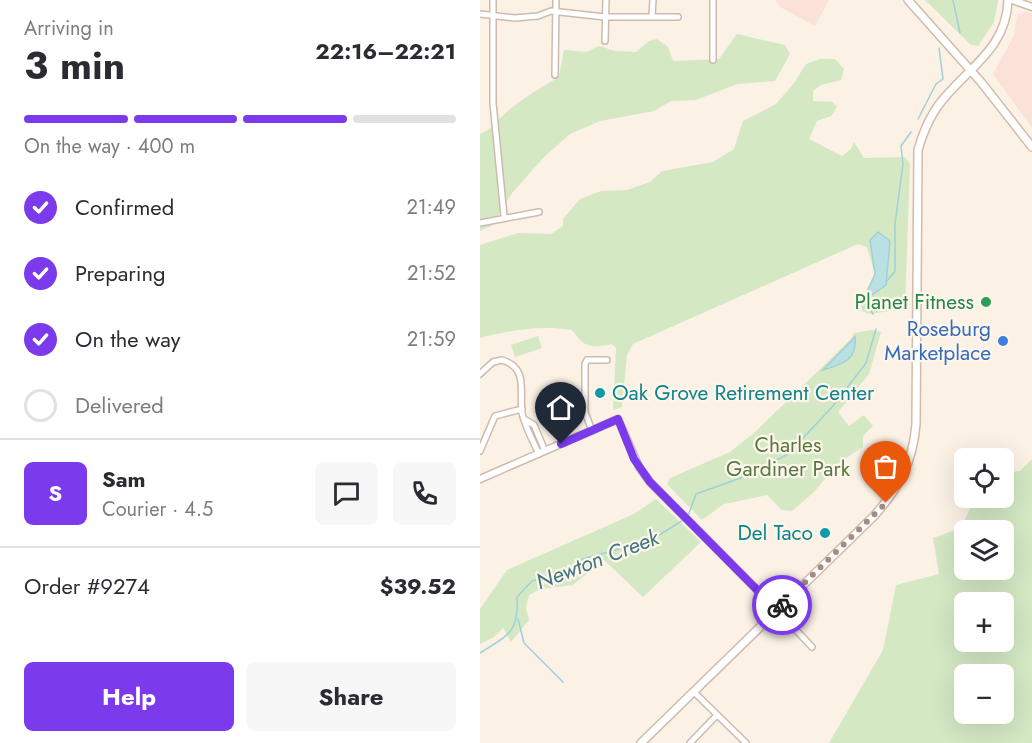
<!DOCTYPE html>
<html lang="en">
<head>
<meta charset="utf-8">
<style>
  body { margin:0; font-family:Jost,sans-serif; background:#f7f7f7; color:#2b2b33; height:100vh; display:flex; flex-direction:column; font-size:22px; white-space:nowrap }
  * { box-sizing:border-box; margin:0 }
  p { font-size:20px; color:#7c7c81 }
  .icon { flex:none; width:33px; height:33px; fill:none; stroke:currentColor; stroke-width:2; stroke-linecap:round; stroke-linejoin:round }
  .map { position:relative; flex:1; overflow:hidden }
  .details { display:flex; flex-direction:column; background:#fff; width:480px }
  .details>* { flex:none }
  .controls { position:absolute; left:474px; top:448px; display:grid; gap:12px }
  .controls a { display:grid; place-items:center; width:60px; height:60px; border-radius:9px; background:#fff; box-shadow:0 6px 24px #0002; font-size:30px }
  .pin { position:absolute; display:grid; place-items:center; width:51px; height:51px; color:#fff; margin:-62px -26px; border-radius:50% 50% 50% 0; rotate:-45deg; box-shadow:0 0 6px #0007 }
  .pin .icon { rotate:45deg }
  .courier { position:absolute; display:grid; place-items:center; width:60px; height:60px; margin:-30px; border:4px solid #7c3aed; border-radius:50%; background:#fff; color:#222; box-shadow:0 2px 8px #0007 }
  .headline em { font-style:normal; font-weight:700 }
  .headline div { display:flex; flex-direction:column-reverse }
  .headline { display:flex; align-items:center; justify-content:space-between; height:102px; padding:0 24px }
  h1 { font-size:39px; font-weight:700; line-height:45px }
  .bar { display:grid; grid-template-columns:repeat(4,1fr); gap:9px 6px; align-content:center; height:72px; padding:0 24px }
  .bar i { height:8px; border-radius:4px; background:#e1e1e2 }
  .bar .selected { background:#7c3aed }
  .bar p { grid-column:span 4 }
  .line { display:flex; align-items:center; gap:15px; padding:0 24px; border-top:2px solid #e1e1e2 }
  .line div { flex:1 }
  .round { display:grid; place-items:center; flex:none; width:63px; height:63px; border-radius:9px; background:#f7f7f7 }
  ol { padding:0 24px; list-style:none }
  li { display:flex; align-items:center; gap:18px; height:66px }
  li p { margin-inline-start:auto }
  li .icon { padding:6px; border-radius:50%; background:#7c3aed; color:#fff; stroke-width:4 }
  li:last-child { color:#7c7c81 }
  li i { width:33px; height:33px; border:3px solid #e1e1e2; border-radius:50% }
  .action { display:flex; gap:12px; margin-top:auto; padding:12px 24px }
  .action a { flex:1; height:69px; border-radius:9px; background:#7c3aed; color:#fff; font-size:24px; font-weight:700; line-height:69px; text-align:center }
  .action a+a { background:#f7f7f7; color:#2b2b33 }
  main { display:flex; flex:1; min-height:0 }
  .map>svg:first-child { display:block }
  .commercial { fill:#fbe2d9 }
  .green { fill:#d4e8c4; fill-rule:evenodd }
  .water { fill:#bae0e4; stroke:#a1d0d5; stroke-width:1.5 }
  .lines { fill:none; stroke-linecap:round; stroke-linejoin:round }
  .stream { stroke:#a1d0d5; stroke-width:1.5 }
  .minor-casing { stroke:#cebbaf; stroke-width:8 }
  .tertiary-casing { stroke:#cebbaf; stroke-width:9 }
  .secondary-casing { stroke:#d1bbac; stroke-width:10 }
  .minor { stroke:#fff; stroke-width:5 }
  .tertiary { stroke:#fff; stroke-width:6 }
  .secondary { stroke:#fff; stroke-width:7 }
  .done { stroke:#a38d81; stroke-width:6; stroke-dasharray:0 10.8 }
  .route { stroke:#7c3aed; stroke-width:8 }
  .leisure-dot { fill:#2e9e5b; stroke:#fef6eb; stroke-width:2 }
  .shop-dot { fill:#3f7fe0; stroke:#fef6eb; stroke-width:2 }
  .culture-dot { fill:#0f9aa8; stroke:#fef6eb; stroke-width:2 }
  .labels { text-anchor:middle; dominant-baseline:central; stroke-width:4.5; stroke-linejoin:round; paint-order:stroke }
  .leisure-label { font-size:21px; fill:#27864d; stroke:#fef6eb; text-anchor:end }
  .shop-label { font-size:21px; fill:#366cbe; stroke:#fef6eb; text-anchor:end }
  .culture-label { font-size:21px; fill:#0d838f; stroke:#fef6eb; text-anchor:start }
  .park-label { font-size:21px; fill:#557843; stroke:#fef6eb }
  .water-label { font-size:22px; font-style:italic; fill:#43777f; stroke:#fef6eb }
</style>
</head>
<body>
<main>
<section class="details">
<div class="headline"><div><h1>3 min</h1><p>Arriving in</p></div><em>22:16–22:21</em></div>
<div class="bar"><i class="selected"></i><i class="selected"></i><i class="selected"></i><i></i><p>On the way · 400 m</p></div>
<ol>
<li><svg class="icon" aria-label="check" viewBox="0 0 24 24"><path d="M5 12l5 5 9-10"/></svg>Confirmed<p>21:49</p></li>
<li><svg class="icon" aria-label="check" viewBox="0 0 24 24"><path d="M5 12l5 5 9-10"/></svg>Preparing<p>21:52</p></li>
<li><svg class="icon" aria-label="check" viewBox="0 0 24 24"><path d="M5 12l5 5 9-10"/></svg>On the way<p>21:59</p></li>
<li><i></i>Delivered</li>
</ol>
<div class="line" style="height:108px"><b class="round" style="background:#7c3aed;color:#fff">S</b><div><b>Sam</b><p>Courier · 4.5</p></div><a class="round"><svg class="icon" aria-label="chat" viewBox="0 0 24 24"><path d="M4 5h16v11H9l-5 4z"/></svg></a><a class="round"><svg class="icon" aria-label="phone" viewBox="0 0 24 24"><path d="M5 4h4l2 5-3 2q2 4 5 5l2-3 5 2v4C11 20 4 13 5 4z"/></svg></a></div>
<div class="line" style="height:78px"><div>Order #9274</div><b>$39.52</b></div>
<div class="action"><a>Help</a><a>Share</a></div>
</section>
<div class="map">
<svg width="552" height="743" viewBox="0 0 552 743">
  <rect width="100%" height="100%" fill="#fbf1e5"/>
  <!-- commercial -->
  <path class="commercial" d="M295,0h54l-14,26 -35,-19z
    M546,11l6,3v114l-39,-54 21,-38 3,-21z"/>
  <!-- green -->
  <path class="green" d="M445,0h73v2l-4,20 -16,24 -7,-1z
    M257,34l48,11 5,9 -15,27 -38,3 -41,16 -25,1 -17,10 -54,10 -30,13 -25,22 -33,37 -21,33 -11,5v-97c12,-4 20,-17 30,-25 15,-12 32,-22 49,-32l5,-27 22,2 13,-6 16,5 21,1 13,-11 8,-2 11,8 5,14 46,-2z
    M340,59h15l9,10 -3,11 -20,5 -8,6v10l19,1 5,5 -6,9 -14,5 -8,18 33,17 9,-7 3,-7 10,16 41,-1 5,7 -5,145 -36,5 -7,-3 -1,-8 14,-29 -8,-27 -9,-3 -225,100 -6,11 -5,52 -9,3 3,-62 -4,-4c-22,4 -27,4 -40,-14 -32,-5 -61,0 -92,8v-93l38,-12 33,1 12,-8v-7l17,-20 21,-8 26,-1 23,-8 12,-11 51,-9 21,-13 9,-28 33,-17 18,-21 12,-19z
    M392,330l9,2 -12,42 -31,38 11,14 15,-11 9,11 -10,10v11l-26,17 -23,28 -22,19 -10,-1 -15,-15 -43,9 -22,16 -35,-36 3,-6 60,-26 24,-19 97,-94 3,-6z
    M58,336l4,12 -27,9 -4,-12z
    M552,459v284h-203l54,-93 13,-65 43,-11 -6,-36 28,-10 14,-30h29v-25l16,-2zM484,531h40v39h-40zM484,603h40v39h-40zM484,675h40v39h-40z
    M176,499l45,43 -58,55 -39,-37 -31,25 -32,4 -12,6 -3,13 3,12 -18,22 -8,-14 -9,9 -14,7v-35l27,-39 127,-56z"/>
  <!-- water -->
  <path class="water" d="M398,232l12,9 -4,44 -14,10 -6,-1 9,-20 -5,-34z
    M375,337c2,23 -12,27 -32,33z"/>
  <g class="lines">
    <!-- stream -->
    <path class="stream" d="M473,0l7,33
      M438,119l18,-35 7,-5 -4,-31
      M407,281l8,-10v-47l8,-60 -2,-18 10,-14
      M390,293l-3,11 6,10
      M208,516l8,-22 50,-18 42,-22 45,-48 33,-43 10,-34
      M38,619l6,24 39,39
      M0,653c28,-18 39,-20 37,-56l15,-16 31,-9 20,-13 68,-19 34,-21"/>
    <defs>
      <path id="minor" d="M13,0v103l11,113
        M0,14l35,4 23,-2 13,-5 54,6h73
        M172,16l1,-16
        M125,41l1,-41
        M233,60v-60
        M75,75l1,-75
        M0,223l59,-11
        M0,374l13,-12 9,-2c27,8 17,32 20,53 3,14 11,28 17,41
        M44,419l10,6 11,26
        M112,431l-7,-19v-48l2,-4h20
        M0,451l15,-35 27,-7
        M297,610l35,37
        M214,692l52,51
        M210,743l27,-28"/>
      <path id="tertiary" d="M532,0l20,7
        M0,479l138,-60 21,48 11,15 127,128"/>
      <path id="secondary" d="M428,0l73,82 51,65
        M161,743l233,-227c25,-28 39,-54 42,-92l2,-274c6,-21 14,-39 28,-54 27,-31 61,-51 62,-96"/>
    </defs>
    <!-- minor casing -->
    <use href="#minor" class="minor-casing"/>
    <!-- tertiary casing -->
    <use href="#tertiary" class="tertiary-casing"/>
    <!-- secondary casing -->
    <use href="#secondary" class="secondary-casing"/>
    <!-- minor -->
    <use href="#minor" class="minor"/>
    <!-- tertiary -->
    <use href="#tertiary" class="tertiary"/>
    <!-- secondary -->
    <use href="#secondary" class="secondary"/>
  </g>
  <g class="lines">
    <!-- done -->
    <path class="done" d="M302,605l104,-102"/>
    <!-- route -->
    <path class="route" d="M81,444l57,-25 16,40 16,23 127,128 5,-5"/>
  </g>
  <!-- markers -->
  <circle class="leisure-dot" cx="506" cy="302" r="6"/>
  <circle class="shop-dot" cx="523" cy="341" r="6"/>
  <g class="culture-dot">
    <circle cx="120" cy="393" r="6"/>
    <circle cx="345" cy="533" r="6"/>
  </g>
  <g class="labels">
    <!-- leisure labels -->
    <g class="leisure-label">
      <text x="494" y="302">Planet Fitness</text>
    </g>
    <!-- shop labels -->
    <g class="shop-label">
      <text x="511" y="329">Roseburg<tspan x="511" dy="24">Marketplace</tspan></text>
    </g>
    <!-- culture labels -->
    <g class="culture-label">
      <text x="132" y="393">Oak Grove Retirement Center</text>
      <text x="333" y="533" text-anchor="end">Del Taco</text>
    </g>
    <!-- park labels -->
    <g class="park-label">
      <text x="308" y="445">Charles<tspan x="308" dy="24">Gardiner Park</tspan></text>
    </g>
    <!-- water labels -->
    <g class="water-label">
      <text transform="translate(117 559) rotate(-21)">Newton Creek</text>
    </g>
  </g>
</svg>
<div class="controls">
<a><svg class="icon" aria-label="locate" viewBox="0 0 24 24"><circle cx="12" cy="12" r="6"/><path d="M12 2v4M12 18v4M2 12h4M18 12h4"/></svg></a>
<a><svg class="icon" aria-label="layers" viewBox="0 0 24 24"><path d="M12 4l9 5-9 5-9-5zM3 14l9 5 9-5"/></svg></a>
<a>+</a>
<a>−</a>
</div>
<div class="pin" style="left:406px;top:503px;background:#ea580c"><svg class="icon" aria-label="bag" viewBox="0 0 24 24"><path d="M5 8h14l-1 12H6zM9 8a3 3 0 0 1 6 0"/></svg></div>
<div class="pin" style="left:81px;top:444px;background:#1f2937"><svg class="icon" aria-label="home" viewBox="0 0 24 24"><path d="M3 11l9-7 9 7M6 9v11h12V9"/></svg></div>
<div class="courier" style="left:302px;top:605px"><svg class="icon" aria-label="bike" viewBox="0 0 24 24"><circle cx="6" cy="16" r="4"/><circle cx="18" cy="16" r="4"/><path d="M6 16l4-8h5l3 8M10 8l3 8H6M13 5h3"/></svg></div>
</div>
</main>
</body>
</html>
